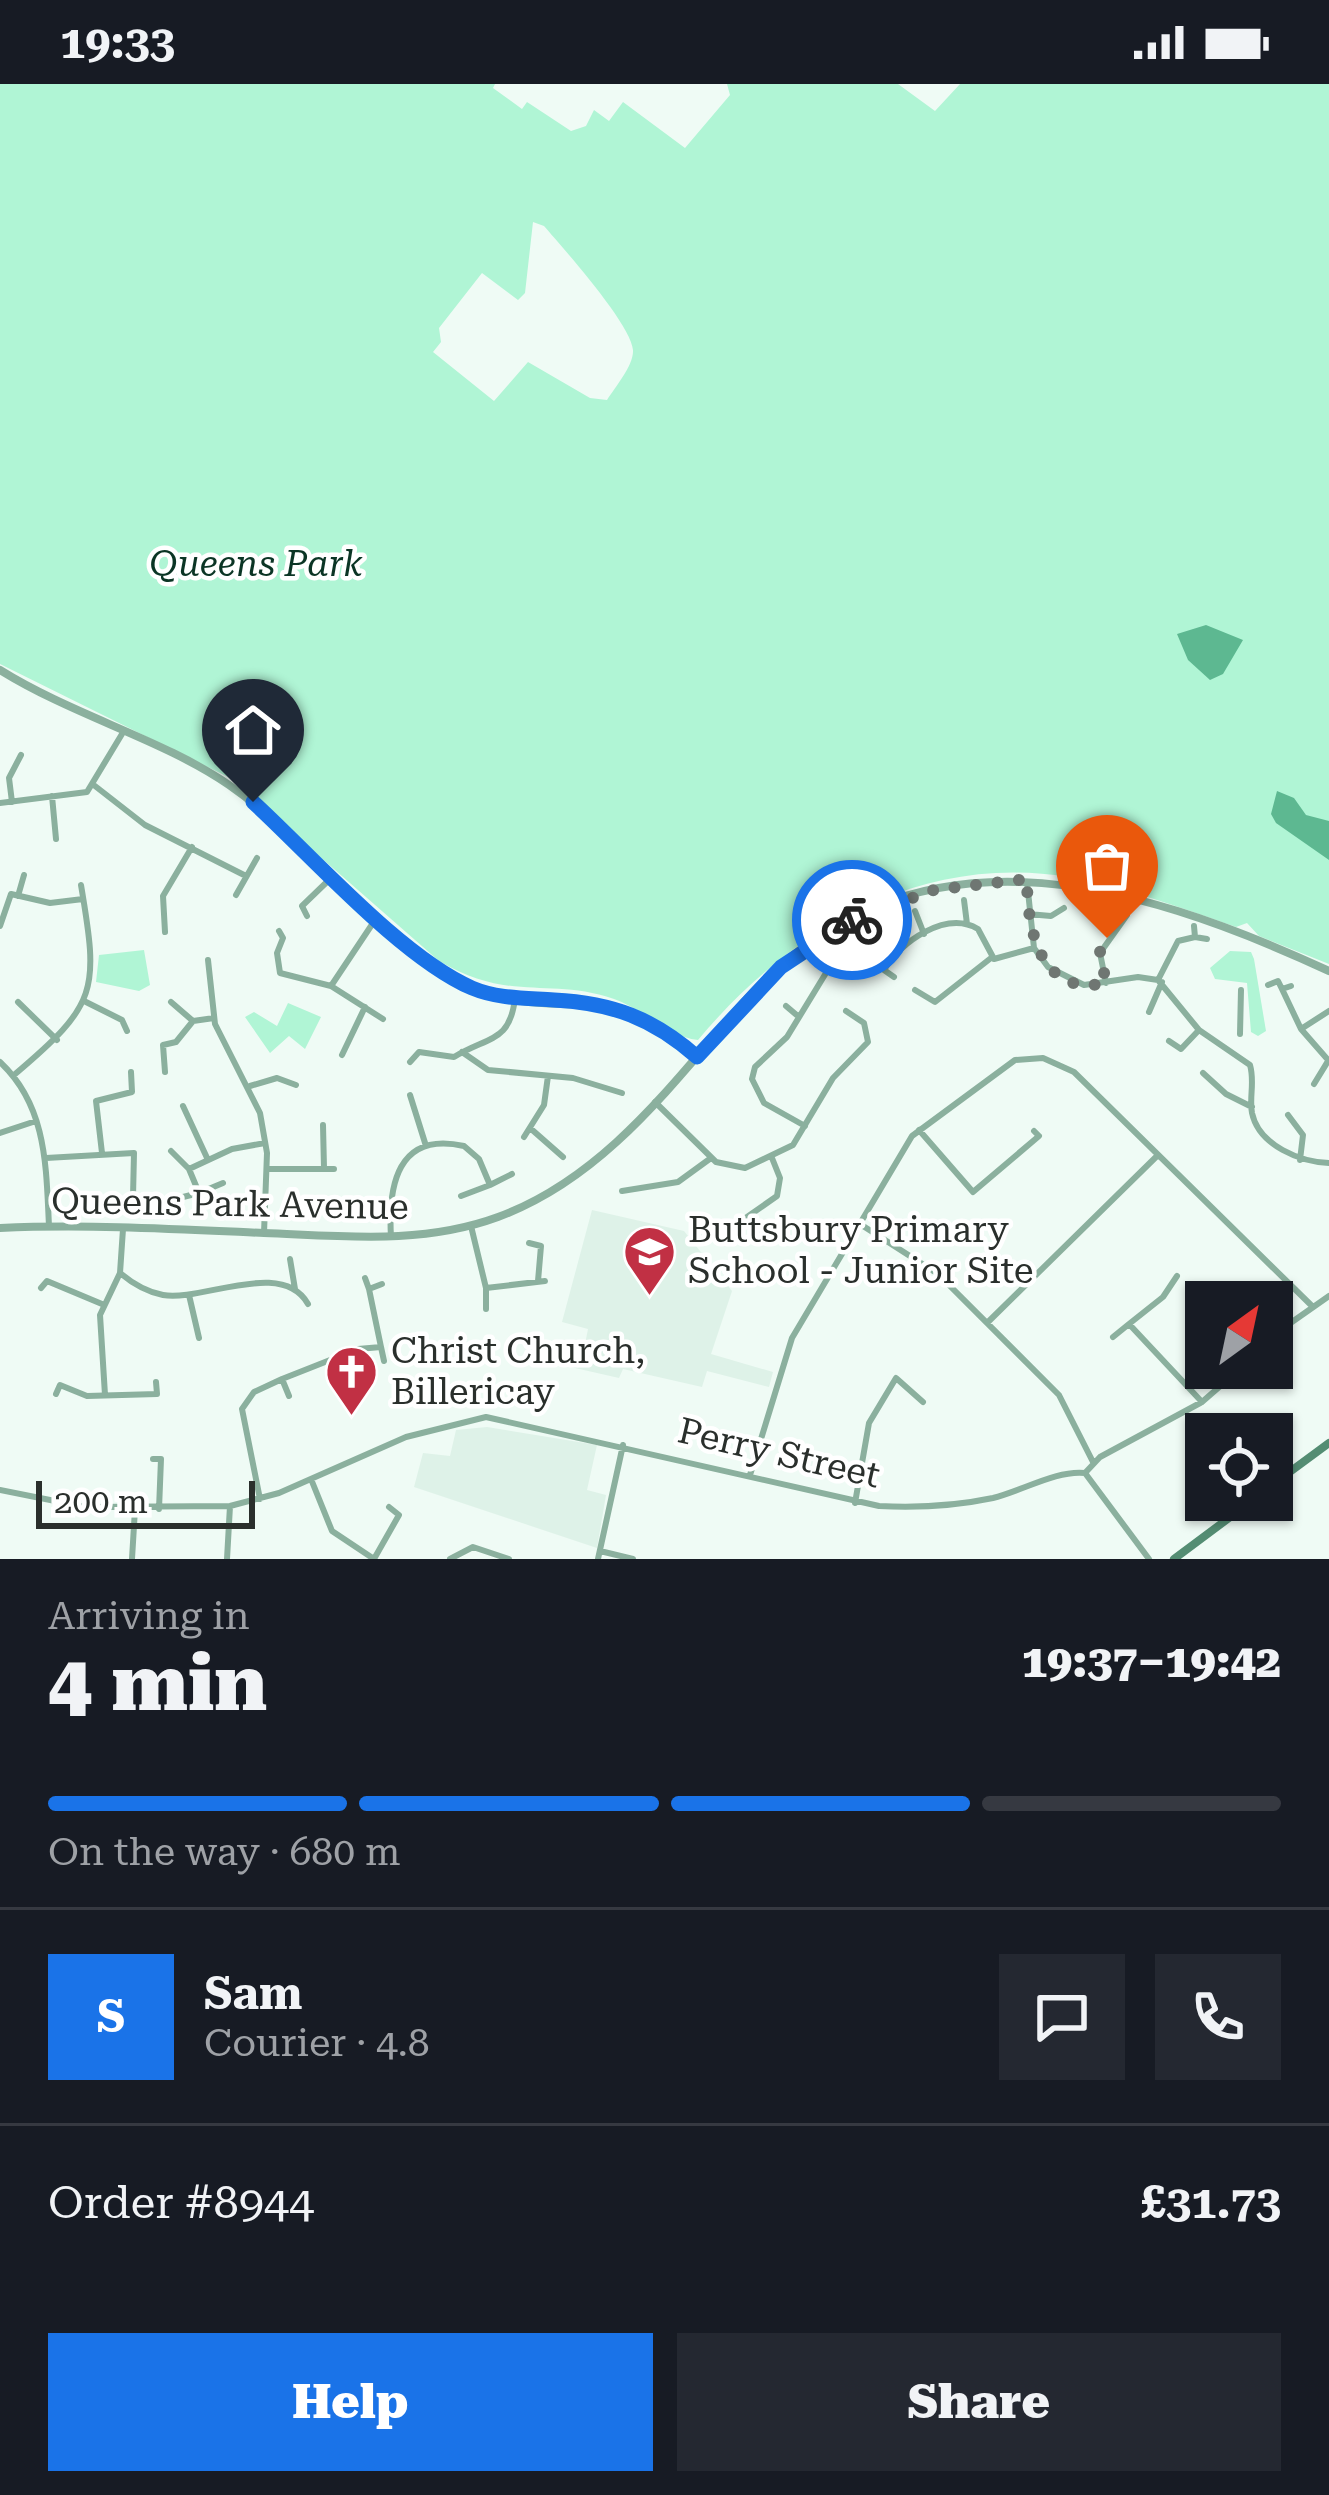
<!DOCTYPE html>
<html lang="en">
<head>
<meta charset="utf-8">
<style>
  body { margin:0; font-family:"Roboto Serif",serif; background:#242831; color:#f1f3f6; height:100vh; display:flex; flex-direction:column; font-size:45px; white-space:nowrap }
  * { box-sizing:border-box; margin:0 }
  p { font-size:39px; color:#9ea1a6 }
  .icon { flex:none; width:66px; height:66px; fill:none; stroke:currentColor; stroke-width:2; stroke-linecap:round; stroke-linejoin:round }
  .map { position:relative; height:1475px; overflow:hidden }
  .panel { display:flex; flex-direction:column; background:#171b24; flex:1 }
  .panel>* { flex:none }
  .needle { width:78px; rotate:33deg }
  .buttons { position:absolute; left:1185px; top:1197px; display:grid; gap:24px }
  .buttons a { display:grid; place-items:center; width:108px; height:108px; border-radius:0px; background:#171b24; box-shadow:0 3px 9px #0004; font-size:60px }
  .scale { position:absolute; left:36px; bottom:30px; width:219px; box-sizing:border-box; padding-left:12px; border:6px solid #2a2f2c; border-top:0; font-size:33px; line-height:42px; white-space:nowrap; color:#2a2f2c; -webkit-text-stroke:9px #fff; paint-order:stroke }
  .pin { position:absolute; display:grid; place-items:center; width:102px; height:102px; color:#fff; margin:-123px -51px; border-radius:50% 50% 50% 0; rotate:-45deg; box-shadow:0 0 12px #0007 }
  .pin .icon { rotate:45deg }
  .courier { position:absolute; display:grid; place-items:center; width:120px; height:120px; margin:-60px; border:9px solid #1a73e8; border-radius:50%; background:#fff; color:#222; box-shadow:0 3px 15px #0007 }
  .headline em { font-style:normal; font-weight:800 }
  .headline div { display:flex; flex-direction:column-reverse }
  .headline { display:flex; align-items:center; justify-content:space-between; height:204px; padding:0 48px }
  h1 { font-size:78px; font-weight:800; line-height:90px }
  .bar { display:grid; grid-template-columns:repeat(4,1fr); gap:18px 12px; align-content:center; height:144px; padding:0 48px }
  .bar i { height:15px; border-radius:9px; background:#363941 }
  .bar .on { background:#1a73e8 }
  .bar p { grid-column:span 4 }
  .line { display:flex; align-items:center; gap:30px; padding:0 48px; border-top:3px solid #363941 }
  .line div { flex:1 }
  .round { display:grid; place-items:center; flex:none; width:126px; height:126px; border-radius:0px; background:#242831 }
  .button { display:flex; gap:24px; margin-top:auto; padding:24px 48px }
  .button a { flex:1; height:138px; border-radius:0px; background:#1a73e8; color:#fff; font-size:48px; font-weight:800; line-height:138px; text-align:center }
  .button a+a { background:#242831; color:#f1f3f6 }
  .status { display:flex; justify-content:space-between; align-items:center; height:84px; padding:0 60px; background:#171b24; direction:ltr }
  .status svg { height:33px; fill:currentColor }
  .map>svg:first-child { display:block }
  .built { fill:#def2e8 }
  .green { fill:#b0f5d5; fill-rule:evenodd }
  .water { fill:#5db891 }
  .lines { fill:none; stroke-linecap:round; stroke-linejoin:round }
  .minor { stroke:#8bb09e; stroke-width:6 }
  .tertiary { stroke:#8bb09e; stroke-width:8 }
  .secondary { stroke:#548d73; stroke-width:8 }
  .done { stroke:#6f7672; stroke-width:12; stroke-dasharray:0 21.6 }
  .route { stroke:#1a73e8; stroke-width:15 }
  .labels { text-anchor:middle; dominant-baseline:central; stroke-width:9; stroke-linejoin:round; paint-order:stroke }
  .park-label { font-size:36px; font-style:italic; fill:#0b3525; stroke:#fff }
  .street-label { font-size:36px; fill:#2a2f2c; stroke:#fff }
  .poi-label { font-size:36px; fill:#2a2f2c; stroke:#fff; text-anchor:start }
</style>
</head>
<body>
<div class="status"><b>19:33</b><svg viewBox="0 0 49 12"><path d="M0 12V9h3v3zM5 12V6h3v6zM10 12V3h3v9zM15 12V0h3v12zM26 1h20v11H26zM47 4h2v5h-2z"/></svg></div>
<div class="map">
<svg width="1329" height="1475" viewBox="0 0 1329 1475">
  <rect width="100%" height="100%" fill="#effbf5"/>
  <!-- built -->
  <path class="built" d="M592,1126l92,21 48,60 -21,63 62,18 -4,15 -62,-16 -5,16 -79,-18 -4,9 -66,-15 4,-20 27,6 4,-20 -26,-7z
    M487,1343l110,18 -10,45 19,5 -9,53 -183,-61 9,-34 27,3 6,-26z"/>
  <!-- green -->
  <path class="green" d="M0,0h495l-2,4 29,21 5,-7 44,29 15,-5 8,-16 15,11 14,-19 62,46 45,-53 -3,-11h171l37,27 25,-27h369v880l-70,-28 -12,-13 -11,4c-55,-19 -110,-40 -168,-50 -149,-24 -278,53 -370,163 -29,-3 -55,-31 -84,-41 -65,-22 -104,4 -175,-38l-209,-183 -230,-114zM533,138l11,4c19,22 87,98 89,124 1,15 -18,37 -26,50l-17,-2 -62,-36 -34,39 -61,-49 8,-10 -2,-14 43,-55 36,27 7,-7z
    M144,866l6,35 -11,6 -43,-9 3,-27z
    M1230,867l21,1 3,7 12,72 -8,5 -7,-4 -4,-49 -32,-4 -5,-11z
    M288,919l33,14 -16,32 -16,-13 -19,17 -25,-36 9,-5 23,14z"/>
  <!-- water -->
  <path class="water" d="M1206,541l37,15 -20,34 -13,6 -22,-20 -11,-26z
    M1277,707l17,7 12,17 23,6v39l-53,-37 -5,-9z"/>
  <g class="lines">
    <!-- minor -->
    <path class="minor" d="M95,702l50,39 101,51
      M52,712l4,43
      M12,718l-3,-24 12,-23
      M0,719l87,-11 35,-58
      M1027,798l7,66 14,19 36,18 54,-8 20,3 41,50 51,35c5,17 -1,32 2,48 7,33 49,49 77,50
      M236,811l21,-37
      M18,812l6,-21
      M964,816l3,24
      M915,827l9,23
      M1028,830l23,2 13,-8
      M307,832l-5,-10 30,-29
      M377,833l-46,69 52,33
      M0,842l11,-32 39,9 33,-4
      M279,847l4,7 -6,15 3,20 51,13
      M165,848l-2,-36 29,-49
      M1195,853l12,2
      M854,862l30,24
      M208,876l7,64 45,89 7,40 -3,80
      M894,893l-10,-7c16,-28 62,-60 94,-41l16,30 40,-11
      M1158,896l20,-39 17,-4 -1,-11
      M1106,899l-6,-30 27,-38 -8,-9
      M1268,901l10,-4 4,8
      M1291,902l-9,3 19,40 28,32
      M915,906l20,12 56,-44
      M84,917l38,19 5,11
      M18,918l39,38
      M171,918l22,19
      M786,922l13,11
      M1149,928l13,-30
      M1301,945l28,-18
      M1240,950l1,-44
      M1169,957l12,8 18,-19
      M462,968l26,18 85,8 49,15
      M342,971l23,-48
      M0,978c47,44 46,104 49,164
      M410,978l9,-10 35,5c34,-21 56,-14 61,-59
      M165,988l-2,-27 13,-3 17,-21 21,-3
      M1203,989l23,21 26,13
      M14,991c84,-71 85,-84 67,-190
      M1314,1000l14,-23
      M250,1002l27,-8 19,7
      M410,1011l16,51
      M655,1018l61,60 29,6 48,-23 40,-67 35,-36 -4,-19 -18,-12
      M183,1022l25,54
      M1288,1031l15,20 -3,25
      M323,1041l1,43
      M805,1042l-41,-23 -12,-24 3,-12 32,-30 42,-69
      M530,1044l33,29
      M919,1046l54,62 66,-56 -5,-5
      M0,1049l36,-12
      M524,1053l20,-32 4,-29
      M171,1067l18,18
      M102,1069l-6,-52 36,-9 -1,-20
      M46,1074l88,-5 -1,44
      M267,1085h67
      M223,1099l-24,10 -10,-24 43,-20 33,-6
      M622,1107l56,-9 33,-24
      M461,1112l29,-11
      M171,1116l28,-7
      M860,1140l78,50 121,121 34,67
      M471,1142l15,62v21
      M741,1146l-4,-6 40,-28 3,-18 -8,-20
      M726,1150l11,-10
      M391,1153c-3,-51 6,-106 73,-91l15,13 11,26 22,-11
      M529,1159l12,3 -3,35
      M290,1175l5,30
      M120,1189c12,10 27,19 43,22 39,7 119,-37 145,9
      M1177,1192l-14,21 -34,27 73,78
      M365,1194l4,11
      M41,1204l6,-7 55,23
      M486,1204l59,-7
      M189,1211l10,43
      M987,1239l171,-168
      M1272,1252l57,-40
      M1113,1253l16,-13
      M381,1263l3,14
      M282,1295l76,-30 23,-2 -12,-58 13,-5
      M56,1310l4,-9 27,11 70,-2 -1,-12
      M105,1311l-5,-80 20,-42 3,-44
      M153,1375h8l-2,50
      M1085,1389l15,-16 102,-55 39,-34
      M1085,1389l64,86
      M750,1391l42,-137 120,-202 103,-76 28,-2 31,14 238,234
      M311,1395l21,52 42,28
      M0,1406l85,17 145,-1 49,-13 127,-56 80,-20 393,89c39,2 76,0 114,-8 29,-7 63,-28 92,-25
      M260,1415l-18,-90 12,-17 28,-13 7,17
      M855,1419l14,-80 27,-45 27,24
      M600,1467l33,8
      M132,1475l3,-50
      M227,1475l3,-53
      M374,1475l25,-44 -10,-8
      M450,1475l23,-12 36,12
      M598,1475l25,-114"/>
    <!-- tertiary -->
    <path class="tertiary" d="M0,586c72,45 164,70 229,115 81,56 143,149 230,196 84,47 143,-9 238,76
      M0,1144c87,-4 176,1 264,5 79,3 158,12 234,-16 106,-39 173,-132 244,-213 167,-190 390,-124 587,-33"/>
    <!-- secondary -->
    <path class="secondary" d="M1272,1401l57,-42
      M1174,1475l79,-59"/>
  </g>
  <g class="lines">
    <!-- done -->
    <path class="done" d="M852,836l82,-30 93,-11c0,48 12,119 79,104l-6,-31 7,-14"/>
    <!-- route -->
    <path class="route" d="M253,718c59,54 148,155 219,186 26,11 54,10 82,12 58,3 99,18 143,57l84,-90 71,-47"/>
  </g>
  <!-- icons -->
  <defs>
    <symbol id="school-pin" viewBox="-11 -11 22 30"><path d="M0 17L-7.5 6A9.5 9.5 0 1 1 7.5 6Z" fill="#c13044" stroke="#fff"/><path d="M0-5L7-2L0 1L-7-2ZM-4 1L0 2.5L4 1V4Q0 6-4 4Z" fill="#fff"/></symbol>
    <symbol id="church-pin" viewBox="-11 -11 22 30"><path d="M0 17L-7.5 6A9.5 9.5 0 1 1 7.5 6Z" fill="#c13044" stroke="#fff"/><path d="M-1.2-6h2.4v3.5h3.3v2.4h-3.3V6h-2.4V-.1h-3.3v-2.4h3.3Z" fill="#fff"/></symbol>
  </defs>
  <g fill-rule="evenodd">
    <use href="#school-pin" x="620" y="1138" width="59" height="81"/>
    <use href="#church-pin" x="322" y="1258" width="59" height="81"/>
  </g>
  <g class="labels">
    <!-- park labels -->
    <g class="park-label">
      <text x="256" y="480">Queens Park</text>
    </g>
    <!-- street labels -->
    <g class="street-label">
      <text transform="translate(230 1120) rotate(1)">Queens Park Avenue</text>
      <text transform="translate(779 1369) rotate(13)">Perry Street</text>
    </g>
    <!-- poi labels -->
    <g class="poi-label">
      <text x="688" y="1146">Buttsbury Primary<tspan x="688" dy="41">School - Junior Site</tspan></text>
      <text x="391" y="1267">Christ Church,<tspan x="391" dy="41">Billericay</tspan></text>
    </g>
  </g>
</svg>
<div class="buttons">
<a><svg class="needle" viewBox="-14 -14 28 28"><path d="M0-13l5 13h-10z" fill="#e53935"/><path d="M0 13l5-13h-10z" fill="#9ea1a6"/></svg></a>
<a><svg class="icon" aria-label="locate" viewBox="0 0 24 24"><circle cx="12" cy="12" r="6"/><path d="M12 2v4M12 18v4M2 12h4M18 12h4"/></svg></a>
</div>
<div class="scale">200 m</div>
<div class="pin" style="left:1107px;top:854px;background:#ea580c"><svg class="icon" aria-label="bag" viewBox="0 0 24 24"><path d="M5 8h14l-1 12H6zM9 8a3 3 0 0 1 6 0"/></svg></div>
<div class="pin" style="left:253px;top:718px;background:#1f2937"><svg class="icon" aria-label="home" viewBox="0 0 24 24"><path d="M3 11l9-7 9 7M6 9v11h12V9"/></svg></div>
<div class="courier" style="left:852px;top:836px"><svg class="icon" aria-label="bike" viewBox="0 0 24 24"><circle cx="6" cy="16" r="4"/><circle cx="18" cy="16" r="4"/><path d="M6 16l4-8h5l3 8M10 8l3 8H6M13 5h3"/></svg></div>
</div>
<section class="panel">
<div class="headline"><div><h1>4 min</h1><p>Arriving in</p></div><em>19:37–19:42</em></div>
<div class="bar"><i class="on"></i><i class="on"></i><i class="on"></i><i></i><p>On the way · 680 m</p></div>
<div class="line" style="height:216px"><b class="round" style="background:#1a73e8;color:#fff">S</b><div><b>Sam</b><p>Courier · 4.8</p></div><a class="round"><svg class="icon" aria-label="chat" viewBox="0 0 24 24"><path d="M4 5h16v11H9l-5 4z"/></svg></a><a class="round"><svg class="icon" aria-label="phone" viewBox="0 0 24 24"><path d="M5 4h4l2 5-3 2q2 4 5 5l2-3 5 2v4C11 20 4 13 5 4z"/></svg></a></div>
<div class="line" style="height:156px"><div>Order #8944</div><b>£31.73</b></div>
<div class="button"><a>Help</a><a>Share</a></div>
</section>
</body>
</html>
